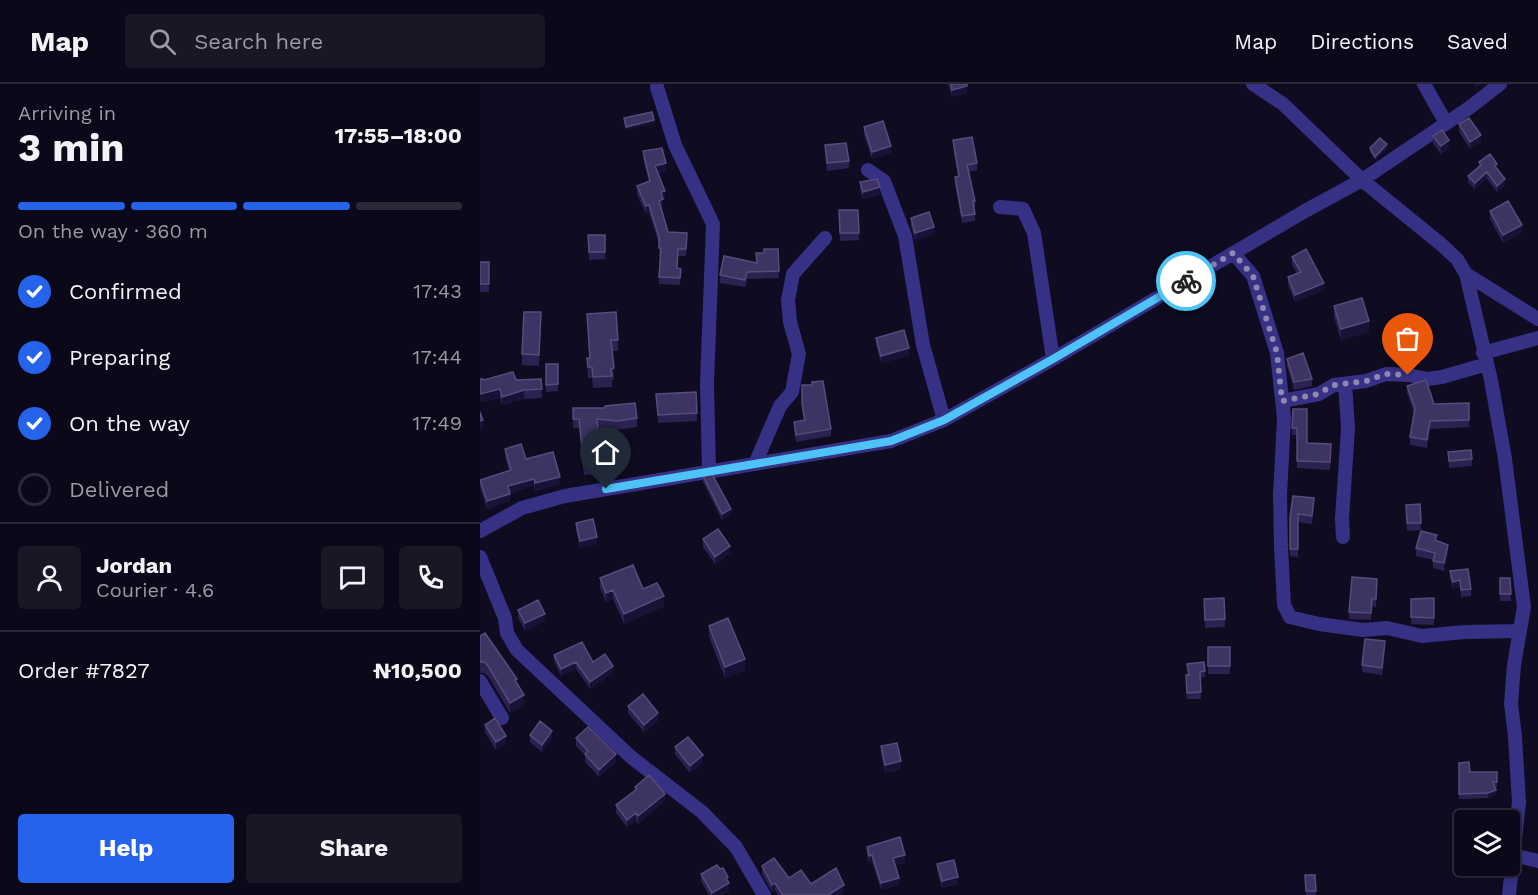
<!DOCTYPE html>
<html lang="en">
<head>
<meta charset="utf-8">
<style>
  body { margin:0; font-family:"Work Sans",sans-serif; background:#191626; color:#f1f3f6; height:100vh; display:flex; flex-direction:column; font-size:22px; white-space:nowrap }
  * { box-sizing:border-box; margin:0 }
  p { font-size:20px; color:#9a9aa2 }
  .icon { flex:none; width:33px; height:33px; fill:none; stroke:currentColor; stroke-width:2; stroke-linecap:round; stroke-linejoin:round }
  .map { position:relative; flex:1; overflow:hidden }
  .details { display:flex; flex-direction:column; background:#0b0819; width:480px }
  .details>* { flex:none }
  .buttons { position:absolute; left:974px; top:726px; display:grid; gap:12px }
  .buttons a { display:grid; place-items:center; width:66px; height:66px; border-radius:6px; background:#0b0819; box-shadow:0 3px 9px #0003,0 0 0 2px #2b2938; font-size:30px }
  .pin { position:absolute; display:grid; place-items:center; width:51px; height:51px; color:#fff; margin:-62px -26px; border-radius:50% 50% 50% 0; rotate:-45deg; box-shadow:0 0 6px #0007 }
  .pin .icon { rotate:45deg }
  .courier { position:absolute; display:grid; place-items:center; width:60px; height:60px; margin:-30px; border:4px solid #4fc3f7; border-radius:50%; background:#fff; color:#222; box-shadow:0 2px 8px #0007 }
  .head em { font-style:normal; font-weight:700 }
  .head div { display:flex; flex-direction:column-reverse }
  .head { display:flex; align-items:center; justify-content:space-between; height:102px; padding:0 18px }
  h1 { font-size:39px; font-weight:700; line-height:45px }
  .bar { display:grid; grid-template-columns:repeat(4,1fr); gap:9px 6px; align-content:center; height:72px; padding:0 18px }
  .bar i { height:8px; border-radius:4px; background:#2b2938 }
  .bar .current { background:#2563eb }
  .bar p { grid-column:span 4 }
  .line { display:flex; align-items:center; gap:15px; padding:0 18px; border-top:2px solid #2b2938 }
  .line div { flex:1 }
  .round { display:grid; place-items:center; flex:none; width:63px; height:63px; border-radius:6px; background:#191626 }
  ol { padding:0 18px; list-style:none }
  li { display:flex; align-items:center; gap:18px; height:66px }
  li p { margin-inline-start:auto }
  li .icon { padding:6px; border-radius:50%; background:#2563eb; color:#fff; stroke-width:4 }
  li:last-child { color:#9a9aa2 }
  li i { width:33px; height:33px; border:3px solid #2b2938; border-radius:50% }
  .action { display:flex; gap:12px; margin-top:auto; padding:12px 18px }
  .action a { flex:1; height:69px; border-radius:6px; background:#2563eb; color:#fff; font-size:24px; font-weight:700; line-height:69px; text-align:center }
  .action a+a { background:#191626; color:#f1f3f6 }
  header { display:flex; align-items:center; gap:36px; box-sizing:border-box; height:84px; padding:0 30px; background:#0b0819; border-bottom:2px solid #2b2938 }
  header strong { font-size:28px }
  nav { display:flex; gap:33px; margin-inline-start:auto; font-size:21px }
  .search { width:420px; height:54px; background:#191626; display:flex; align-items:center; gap:15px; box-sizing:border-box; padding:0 21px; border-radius:6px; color:#9a9aa2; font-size:22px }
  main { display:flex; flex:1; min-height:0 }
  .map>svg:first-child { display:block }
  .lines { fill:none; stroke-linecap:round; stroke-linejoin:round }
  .street { stroke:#363185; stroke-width:14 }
  .wall { fill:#2c2251 }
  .shaded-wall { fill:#191136 }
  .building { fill:#3e3464; stroke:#554c7c; stroke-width:1.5 }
  .done { stroke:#8e88b1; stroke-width:6; stroke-dasharray:0 10.8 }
  .route { stroke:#4fc3f7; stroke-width:8 }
</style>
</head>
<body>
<header>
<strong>Map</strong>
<div class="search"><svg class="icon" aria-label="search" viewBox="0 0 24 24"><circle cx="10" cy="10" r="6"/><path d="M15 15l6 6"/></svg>Search here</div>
<nav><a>Map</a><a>Directions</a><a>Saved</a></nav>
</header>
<main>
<section class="details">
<div class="head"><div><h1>3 min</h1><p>Arriving in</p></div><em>17:55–18:00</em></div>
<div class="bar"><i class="current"></i><i class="current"></i><i class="current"></i><i></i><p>On the way · 360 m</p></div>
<ol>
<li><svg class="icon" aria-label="check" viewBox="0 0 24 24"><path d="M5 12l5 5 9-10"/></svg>Confirmed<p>17:43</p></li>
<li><svg class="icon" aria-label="check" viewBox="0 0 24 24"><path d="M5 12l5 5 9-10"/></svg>Preparing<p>17:44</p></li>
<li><svg class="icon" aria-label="check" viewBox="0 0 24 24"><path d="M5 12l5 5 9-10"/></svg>On the way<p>17:49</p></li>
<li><i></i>Delivered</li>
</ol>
<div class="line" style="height:108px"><a class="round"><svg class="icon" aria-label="person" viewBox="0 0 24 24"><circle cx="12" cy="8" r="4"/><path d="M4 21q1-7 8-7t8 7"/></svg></a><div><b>Jordan</b><p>Courier · 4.6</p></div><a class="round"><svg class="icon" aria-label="chat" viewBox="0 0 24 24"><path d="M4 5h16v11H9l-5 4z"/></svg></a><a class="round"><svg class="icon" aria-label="phone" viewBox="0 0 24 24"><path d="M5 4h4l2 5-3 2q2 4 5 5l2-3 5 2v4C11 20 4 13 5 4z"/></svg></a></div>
<div class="line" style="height:78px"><div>Order #7827</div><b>₦10,500</b></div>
<div class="action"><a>Help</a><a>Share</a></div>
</section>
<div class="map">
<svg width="1058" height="811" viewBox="0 0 1058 811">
  <rect width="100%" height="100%" fill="#0f0b21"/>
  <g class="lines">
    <!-- street -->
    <path class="street" d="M773,0l30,20 79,76 80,65 15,14 9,15 25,106 14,79 19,148 -10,58 -3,39 4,32 4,66 -10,93
      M944,0l22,39
      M177,3l18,58 38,79 -6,160 2,87
      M388,86l16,11 21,55 18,109 21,75
      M520,123l23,2 11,24 19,126
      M753,169l20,23 24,77 7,65 -4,77 1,52 3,58 6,12 29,7 44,6 24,-2 35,8 43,-4 55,-1
      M986,190l72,45
      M1003,269l55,-15
      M802,317l37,-7 15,-9 32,-4 20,-7 23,1 18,4 15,-2 45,-13
      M275,380l25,-58 12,-14 7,-38 -9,-32 -2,-22 5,-26 32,-36
      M0,447l42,-23 43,-12 326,-55 53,-21 109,-61 252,-148 57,-31 107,-72 31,-24
      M863,453l-1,-18 6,-91 -3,-44
      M0,473l25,61 2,15 10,17 114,107 71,55 34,35 28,48
      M0,597l22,37
      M1033,771l25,6"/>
  </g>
  <!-- wall -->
  <path class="wall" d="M468,0h19v9l-15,4z
    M979,40l22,18 -11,7 -11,-17z
    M384,43l27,26 -19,6 -8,-24z
    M953,52l16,12 -8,6 -8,-11z
    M473,56l24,23v7l-8,2 6,29v7h-1l1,13 -13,2 -7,-39v-7l3,-1 -5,-29z
    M345,61l24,16v7l-22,3z
    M890,64h17l-12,12 -5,-8z
    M163,67l23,20 -8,2 7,25 -2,1v7l-2,2 7,24 19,1 -1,23h-8v12l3,1 -1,16 -21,-1 1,-28h-1v-12l-10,-32 -3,2 -9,-20v-8l12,-4 -6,-24z
    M999,78l18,6 8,18 -8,6 -10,-13 -12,10 -7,-7v-6l11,-10z
    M380,98l20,13 -17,4 -3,-9z
    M359,126h19l1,30 -19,1z
    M1010,127l32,21 -19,11 -13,-24z
    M431,134l23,16 -19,7 -4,-15z
    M108,151h17v24l-16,1z
    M298,165l1,29 -32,1 -2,8 -25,-4v-8l36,-12 8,-10z
    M812,173l32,33 -29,12 -7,-17v-8l9,-4 -5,-8z
    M0,178h9v30h-9z
    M854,222l35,26 -28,8 -7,-23z
    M107,230l31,26v11h-6l2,29h-2v7l-19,1 -1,-10h-4l-1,-20h2z
    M61,239l-2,43 -17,-1v-11z
    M396,254l33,18 -28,7 -5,-18z
    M807,275l25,20v7l-18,4 -7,-24z
    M66,280h12v27l-12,1z
    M0,295l36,1 25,-1 1,19 -18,1 -22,6 -2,-7 -20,4z
    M322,301l29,44v7l-35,6 -2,-13v-7l10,-2 -2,-9z
    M927,302l27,18 35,-1v24l-39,2 -3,19 -17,-3v-8l4,-24 -7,-20z
    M216,308l1,29 -39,2 -2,-29z
    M93,324l64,10v9l-20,3 -19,-2 3,45 -17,2 -5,-47h-6z
    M813,325l14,34 24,1 -1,26 -33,-2v-33h-5z
    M25,365l21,10 34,25 -25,7 -1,-5 -24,7v8l-23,8 -7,-22v-7l29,-9 -4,-15z
    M968,368l24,7v7l-23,2z
    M223,392l28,39 -9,5 -19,-38z
    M940,420l1,26 -14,1 -1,-26z
    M834,421l-2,19 -14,-2v35l-8,-1v-39z
    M96,439l21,21 -17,4 -4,-18z
    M223,455l27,14 -15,11 -12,-17z
    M957,457l11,12 -4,18 -11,-3v-8l-17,-4v-8z
    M970,487l21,18v7l-10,1 -1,-10 -7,2 -3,-11z
    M120,494l43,11 21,17 -40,18 -11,-25 -7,3 -6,-14z
    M1020,494h10l1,23h-11z
    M897,502l-1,21 -4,-1 -1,14 -22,-1v-7z
    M744,514l1,29 -20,1 -1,-22z
    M954,514v27l-23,-1v-25z
    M38,526l27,11 -20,10 -7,-14z
    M229,542l36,44 -20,8 -16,-41z
    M0,552l37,47 7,22 -14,8 -22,-37 -4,-3h-4z
    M728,563h22v27h-22z
    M905,565l-3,26 -20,-3v-7z
    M74,571l39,7 20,11 -23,16 -14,-20 -15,7 -7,-15z
    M707,580l18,7v6l-5,1 1,21h-14l-1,-24h2z
    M148,622l30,15 -14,11 -16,-19z
    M5,641l21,18 -10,7 -11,-18z
    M50,651l22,3 -10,14 -12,-10z
    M96,654l40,24 -17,15 -14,-15v-7l-9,-9z
    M401,662l20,23 -16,4 -4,-19z
    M195,663l28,16 -13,10 -15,-19z
    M979,679l11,9h27v15h-3l2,8 -8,3 -29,1z
    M155,703l30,14 -27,23 -2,-3 -9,6 -11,-14v-8l19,-14z
    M387,763l38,16 -10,2 4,20 -18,5 -9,-28 -3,1 -2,-8z
    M457,780l21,20 -16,4 -5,-17z
    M282,782l27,12 55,15 -4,2h-62l-3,-5 -3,2 -10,-18z
    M221,790l27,8 1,9 -8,4h-12l-8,-14z
    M825,791h10l1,20h-10z"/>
  <!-- shaded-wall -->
  <path class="shaded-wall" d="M995,0h9l-9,4z
    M487,2v7l-15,4v-7z
    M174,36v4l-28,6v-3z
    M1001,51v7l-11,7v-7z
    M969,56v8l-8,6v-8z
    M907,60v4l-12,12v-3z
    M411,62v7l-19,6v-7z
    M186,79v8l-11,2v-7z
    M1007,88v7l-12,10v-6z
    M1025,95v7l-8,6v-6z
    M400,103v8l-17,4v-7z
    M185,107v7l-4,2v-8z
    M183,115v7l-4,2v-7z
    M169,121v7l-3,2v-8z
    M1042,141v7l-19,11v-8z
    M454,143v7l-19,7v-8z
    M844,199v7l-29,12v-7z
    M889,237v11l-28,8v-11z
    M429,264v8l-28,7v-7z
    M20,305v9l-20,4v-8z
    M44,306v9l-22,6v-8z
    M3,336v9l-3,1v-9z
    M950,337v8l-3,19v-8z
    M80,393v7l-25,7v-8z
    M54,395v7l-26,8v-8z
    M30,410v7l-23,8v-8z
    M834,414v7l-2,19v-8z
    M251,425v6l-9,5v-6z
    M117,453v7l-17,4v-7z
    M968,461v8l-4,18v-8z
    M250,462v7l-15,11v-7z
    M980,496v7l-7,2v-7z
    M133,506v9l-7,3v-9z
    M184,512v10l-40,18v-10z
    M65,530v7l-20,10v-8z
    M265,575v11l-20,8v-11z
    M96,578v7l-15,7v-7z
    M133,582v7l-23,16v-7z
    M44,611v10l-14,8v-10z
    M178,629v8l-14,11v-7z
    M72,647v7l-10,14v-7z
    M26,652v7l-10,7v-8z
    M136,670v8l-17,15v-7z
    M223,671v8l-13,10v-7z
    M421,677v8l-16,4v-8z
    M1016,706v5l-8,3v-5z
    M185,710v7l-27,23v-8z
    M156,729v8l-9,6v-7z
    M392,771v7l-3,1v-7z
    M425,771v8l-12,3v-8z
    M248,793l1,14 -8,4h-9v-2z
    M478,793v7l-16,4v-7z
    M419,794v7l-18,5v-7z
    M295,799v7l-3,2v-7z
    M364,801v8l-4,2h-12z"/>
  <!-- building -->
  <path class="building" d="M471,0h16v2l-15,4z
    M172,28l2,8 -28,7 -2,-9z
    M989,34l12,17 -11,7 -11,-18z
    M403,37l8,25 -19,6 -8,-25z
    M962,46l7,10 -8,6 -8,-10z
    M492,53l5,26 -10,2 8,36h-2l2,13 -13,2 -7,-39 4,-1 -6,-36z
    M900,54l7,6 -12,13 -5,-9z
    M366,59l3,18 -22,2 -2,-18z
    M182,64l4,15 -11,3 10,25 -4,1 2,7 -4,2 9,31 19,1 -1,16h-8l-1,19 4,1 -1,9 -21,-1 2,-29h-2v-11l-10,-32 -3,1 -9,-20 13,-5 -7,-30z
    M1010,70l7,10 -2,2 10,13 -8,7 -10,-14 -12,11 -7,-7 13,-11 -2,-3z
    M397,95l3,8 -17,5 -3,-10z
    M1028,117l14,24 -19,10 -13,-24z
    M359,126h19l1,23h-19z
    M449,128l5,15 -19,6 -4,-15z
    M108,151h17v17h-16z
    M284,165h14l1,22 -32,1 -2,8 -25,-5 4,-19 33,7 -1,-10h8z
    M826,165l18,34 -29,12 -7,-18 13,-5 -9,-15z
    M0,178h9v22h-9z
    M882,214l7,23 -28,8 -7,-23z
    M44,228h17l-2,43 -17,-1z
    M136,228l2,28h-7l3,28 -3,1 1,7 -19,1 -1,-10h-4l-1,-9h3l-3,-44z
    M424,246l5,18 -28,8 -5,-18z
    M823,269l9,26 -18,3 -7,-23z
    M66,280h12v20l-12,1z
    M33,288l3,8 25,-1 1,10 -18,1 -22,7 -2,-8 -20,5v-15h3l1,1z
    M946,296l8,24 35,-1v17l-39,1 -3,19 -17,-3 5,-29 -8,-22z
    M343,297l8,48 -35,6 -2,-13 11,-2 -3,-16v-19h10v-3z
    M216,308l1,21 -39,2 -2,-21z
    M155,319l2,15 -20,3 -20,-2 4,45 -17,2 -5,-47h-6v-11h32v-2z
    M813,325h14v34l24,1 -1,18 -33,-1v-33h-5z
    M0,328l3,8 -3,1z
    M41,360l5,15 27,-7 7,25 -25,6 -1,-4 -26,7 2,8 -23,7 -7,-21 31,-10 -6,-21z
    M991,366l1,9 -23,2 -1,-9z
    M232,390l19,35 -9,5 -19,-38z
    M813,412l21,2 -2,18 -14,-2v35h-8v-32z
    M940,420l1,19h-14l-1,-18z
    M113,435l4,18 -17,4 -4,-18z
    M238,445l12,17 -15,11 -12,-18z
    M941,447l16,4 -2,5 13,5 -4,18 -11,-2 2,-8 -19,-5z
    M153,481l10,24 14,-6 7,13 -40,18 -11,-24 -7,3 -6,-15z
    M988,485l3,20 -10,1 -1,-10 -7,2 -3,-11z
    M872,493l25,2 -1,20h-4l-1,14 -22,-1z
    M1020,494h10l1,16h-11z
    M744,514l1,21 -20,1 -1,-21z
    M954,514v20l-23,-1v-18z
    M58,516l7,14 -20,9 -7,-13z
    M248,534l17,41 -20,8 -16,-41z
    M5,549l32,46 -2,1 9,15 -14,8 -22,-37 -4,-4h-4v-26z
    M885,555l20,2 -3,27 -20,-3z
    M102,558l11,20 12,-8 8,12 -23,16 -14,-20 -15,7 -7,-14z
    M728,563h22v19h-22z
    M724,578l1,9 -5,1 1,20 -14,1 -1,-18h3l-2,-11z
    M163,610l15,19 -14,12 -16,-19z
    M15,634l11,18 -10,6 -11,-17z
    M60,637l12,10 -10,14 -12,-10z
    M108,643l28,27 -17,16 -14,-16 3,-3 -12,-13z
    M208,653l15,18 -13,11 -15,-19z
    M417,659l4,18 -16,4 -4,-19z
    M989,678l1,10h27v10h-4l3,8 -8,3 -29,1v-31z
    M169,691l16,19 -27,22 -2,-3 -9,7 -11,-15 21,-16 -2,-2z
    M420,753l5,18 -12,3 6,20 -18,5 -9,-28 -3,1 -2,-9z
    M294,774l15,20 12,-8 10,14 25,-16 8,17 -16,10h-45l-8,-12 -3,2 -10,-19z
    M474,776l4,17 -16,4 -5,-17z
    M237,781l3,4 3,-1 5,9 -2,1 3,5 -17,10 -11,-19z
    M825,791h10l1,16h-10z"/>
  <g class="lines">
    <!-- done -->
    <path class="done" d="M706,197l47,-28 20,23 24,77 5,48 36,-7 16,-9 32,-4 20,-7 22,1"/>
    <!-- route -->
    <path class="route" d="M126,405l285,-48 53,-21 109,-61 133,-78"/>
  </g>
</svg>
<div class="buttons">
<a><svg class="icon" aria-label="layers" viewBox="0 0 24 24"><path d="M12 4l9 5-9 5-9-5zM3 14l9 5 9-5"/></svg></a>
</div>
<div class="pin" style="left:928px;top:291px;background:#ea580c"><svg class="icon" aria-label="bag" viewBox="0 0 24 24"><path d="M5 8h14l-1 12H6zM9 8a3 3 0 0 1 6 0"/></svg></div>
<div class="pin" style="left:126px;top:405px;background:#1f2937"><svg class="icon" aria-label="home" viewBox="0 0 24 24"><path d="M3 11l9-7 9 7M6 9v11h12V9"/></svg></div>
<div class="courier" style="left:706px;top:197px"><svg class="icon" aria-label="bike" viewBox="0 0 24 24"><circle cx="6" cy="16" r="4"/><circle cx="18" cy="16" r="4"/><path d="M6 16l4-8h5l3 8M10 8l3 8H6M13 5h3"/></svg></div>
</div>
</main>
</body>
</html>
